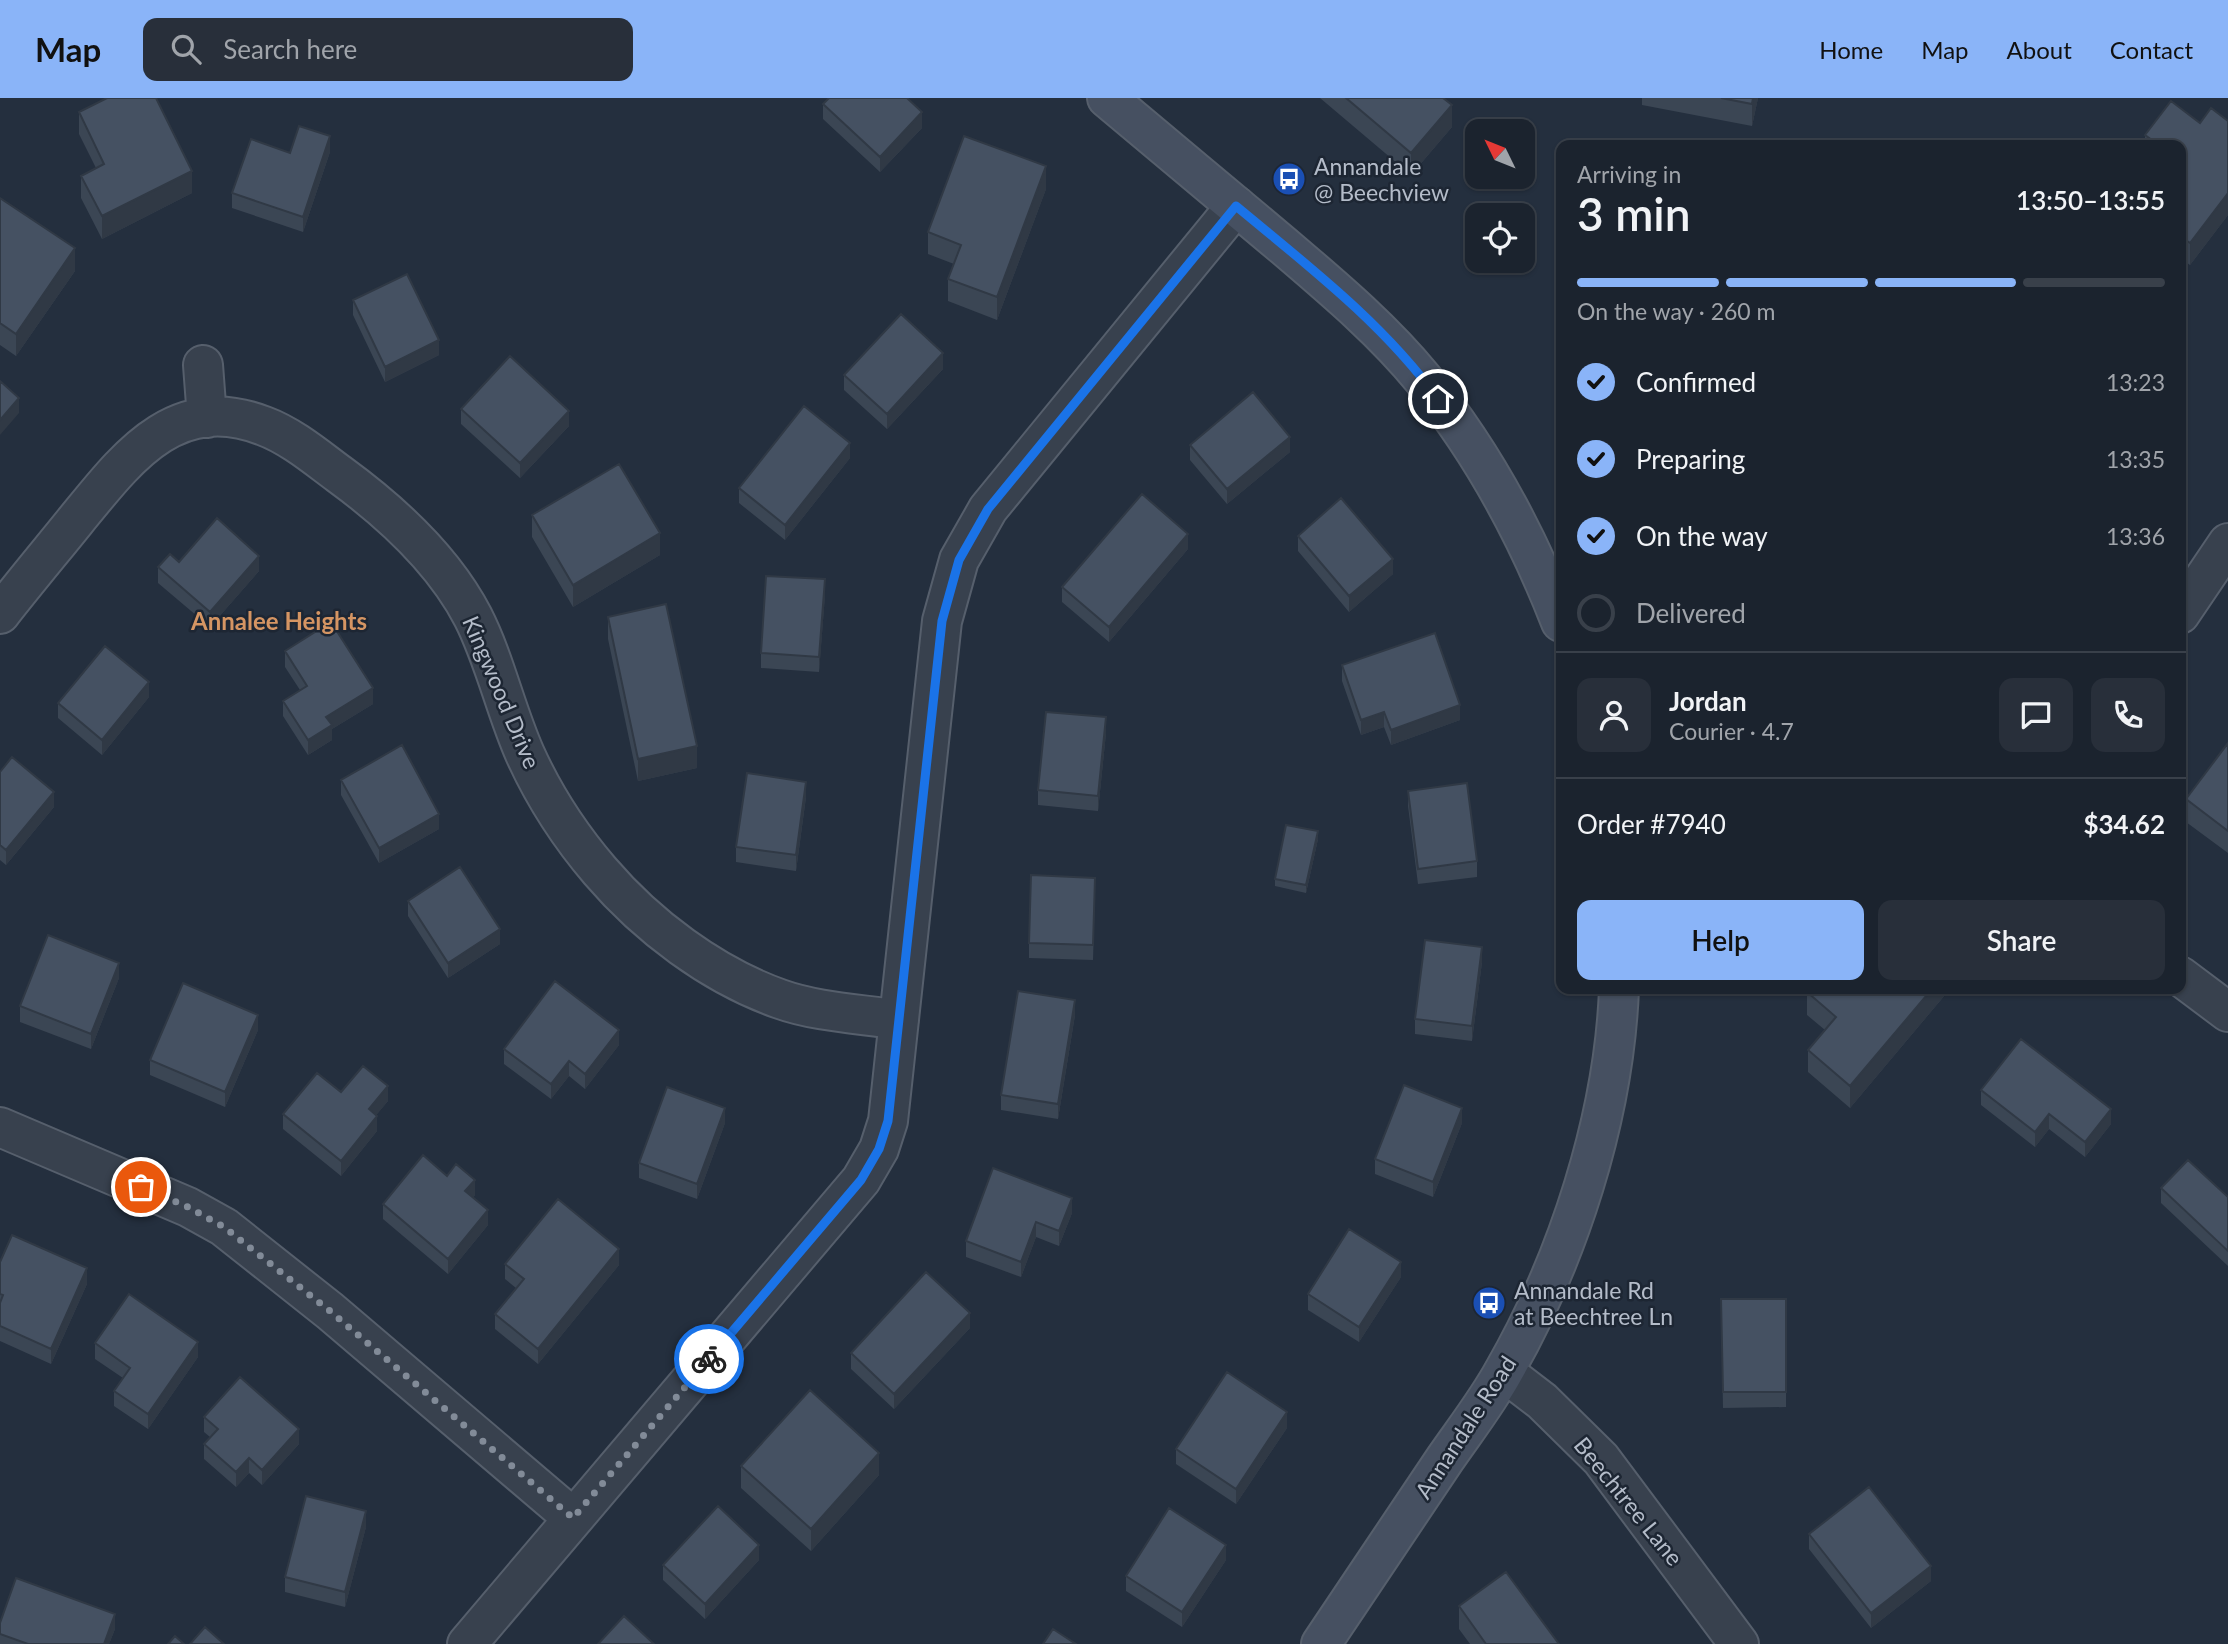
<!DOCTYPE html>
<html lang="en">
<head>
<meta charset="utf-8">
<style>
  body { margin:0; font-family:Lato,sans-serif; background:#282f3a; color:#f1f3f6; height:100vh; display:flex; flex-direction:column; font-size:26px; white-space:nowrap }
  * { box-sizing:border-box; margin:0 }
  p { font-size:23px; color:#a0a4aa }
  .icon { flex:none; width:38px; height:38px; fill:none; stroke:currentColor; stroke-width:2; stroke-linecap:round; stroke-linejoin:round }
  .map { position:relative; flex:1; overflow:hidden }
  .sheet { position:absolute; left:1556px; top:42px; width:630px; height:854px; display:flex; flex-direction:column; background:#1b232e; border-radius:14px; box-shadow:0 2px 5px #0004,0 0 0 2px #39404a }
  .sheet>* { flex:none }
  .needle { width:46px; rotate:313deg }
  .tools { position:absolute; left:1465px; top:21px; display:grid; gap:14px }
  .tools a { display:grid; place-items:center; width:70px; height:70px; border-radius:14px; background:#1b232e; box-shadow:0 2px 5px #0004,0 0 0 2px #39404a; font-size:35px }
  .pin { position:absolute; display:grid; place-items:center; width:60px; height:60px; color:#fff; margin:-30px; border:4px solid #fff; border-radius:50%; box-shadow:0 2px 7px #0007 }
  .courier { position:absolute; display:grid; place-items:center; width:70px; height:70px; margin:-35px; border:5px solid #1a73e8; border-radius:50%; background:#fff; color:#222; box-shadow:0 2px 9px #0007 }
  .head em { font-style:normal; font-weight:600 }
  .head div { display:flex; flex-direction:column-reverse }
  .head { display:flex; align-items:center; justify-content:space-between; height:119px; padding:0 21px }
  h1 { font-size:46px; font-weight:600; line-height:52px }
  .bar { display:grid; grid-template-columns:repeat(4,1fr); gap:10px 7px; align-content:center; height:84px; padding:0 21px }
  .bar i { height:9px; border-radius:5px; background:#39404a }
  .bar .current { background:#8ab4f8 }
  .bar p { grid-column:span 4 }
  .line { display:flex; align-items:center; gap:18px; padding:0 21px; border-top:2px solid #39404a }
  .line div { flex:1 }
  .round { display:grid; place-items:center; flex:none; width:74px; height:74px; border-radius:14px; background:#282f3a }
  ol { padding:0 21px; list-style:none }
  li { display:flex; align-items:center; gap:21px; height:77px }
  li p { margin-inline-start:auto }
  li .icon { padding:7px; border-radius:50%; background:#8ab4f8; color:#111; stroke-width:4 }
  li:last-child { color:#a0a4aa }
  li i { width:38px; height:38px; border:4px solid #39404a; border-radius:50% }
  .button { display:flex; gap:14px; margin-top:auto; padding:14px 21px }
  .button a { flex:1; height:80px; border-radius:14px; background:#8ab4f8; color:#111; font-size:28px; font-weight:600; line-height:80px; text-align:center }
  .button a+a { background:#282f3a; color:#f1f3f6 }
  header { display:flex; align-items:center; gap:42px; box-sizing:border-box; height:98px; padding:0 35px; background:#8ab4f8; color:#111 }
  header strong { font-size:33px }
  nav { display:flex; gap:38px; margin-inline-start:auto; font-size:24px }
  .search { width:490px; height:63px; background:#282f3a; display:flex; align-items:center; gap:18px; box-sizing:border-box; padding:0 24px; border-radius:14px; color:#a0a4aa; font-size:26px }
  .map>svg:first-child { display:block }
  .lines { fill:none; stroke-linecap:round; stroke-linejoin:round }
  .minor-casing { stroke:#565f6c; stroke-width:42 }
  .secondary-casing { stroke:#565f6c; stroke-width:42 }
  .minor { stroke:#38414e; stroke-width:38 }
  .secondary { stroke:#465061; stroke-width:38 }
  .wall { fill:#3b4654 }
  .shaded-wall { fill:#303945 }
  .building { fill:#455162; stroke:#303945; stroke-width:2 }
  .done { stroke:#828b98; stroke-width:7; stroke-dasharray:0 12.6 }
  .route { stroke:#1a73e8; stroke-width:9 }
  .labels { text-anchor:middle; dominant-baseline:central; stroke-width:5; stroke-linejoin:round; paint-order:stroke }
  .poi-label { font-size:23px; fill:#b4bcc9; stroke:#1d2633; text-anchor:start }
  .street-label { font-size:23px; fill:#b4bcc9; stroke:#1d2633 }
  .neighbourhood-label { font-size:24px; font-weight:bold; fill:#d59563; stroke:#1d2633 }
</style>
</head>
<body>
<header>
<strong>Map</strong>
<div class="search"><svg class="icon" aria-label="search" viewBox="0 0 24 24"><circle cx="10" cy="10" r="6"/><path d="M15 15l6 6"/></svg>Search here</div>
<nav><a>Home</a><a>Map</a><a>About</a><a>Contact</a></nav>
</header>
<div class="map">
<svg width="2228" height="1546" viewBox="0 0 2228 1546">
  <rect width="100%" height="100%" fill="#242f3e"/>
  <g class="lines">
    <defs>
      <path id="minor" d="M203,267l4,53
        M0,516c25,-32 51,-63 76,-94 50,-61 99,-129 188,-94 27,10 52,31 75,48 52,38 104,85 134,143 22,43 32,92 52,137 19,42 45,82 75,117 47,55 112,104 180,128 36,13 81,15 119,21
        M2180,516l48,-71
        M2180,878l48,36
        M0,1029l188,80 36,20 106,84 243,207
        M1504,1274l38,29 59,58 138,185
        M467,1546l394,-464 18,-31 9,-28 54,-500 17,-61 29,-51 248,-303"/>
      <path id="secondary" d="M1107,0c59,50 119,99 178,149 48,41 98,83 138,132 59,72 104,156 138,243
        M1321,1546c41,-62 83,-123 124,-185 20,-29 42,-57 59,-88 64,-112 110,-253 115,-382"/>
    </defs>
    <!-- minor casing -->
    <use href="#minor" class="minor-casing"/>
    <!-- secondary casing -->
    <use href="#secondary" class="secondary-casing"/>
    <!-- minor -->
    <use href="#minor" class="minor"/>
    <!-- secondary -->
    <use href="#secondary" class="secondary"/>
  </g>
  <!-- wall -->
  <path class="wall" d="M1320,0h123l9,29 -41,48z
    M1642,0h116l-6,28 -110,-21z
    M823,6l99,24 -42,44 -57,-53z
    M79,14l113,81 -90,46 -21,-41v-22l15,-8 -17,-34z
    M2228,23v94l-38,50 -10,-7v-113h-35v-10l55,-12z
    M330,54l-27,80 -71,-24v-15l58,-40z
    M1046,91l-49,131 -49,-19v-22l6,-15 -26,-10v-22z
    M0,100l75,73 -59,85 -16,-11z
    M353,202l86,55 -54,27 -32,-67z
    M943,271l-56,60 -43,-39v-15z
    M461,311l108,17 -49,52 -59,-54z
    M1190,347l100,7 -63,52 -37,-44z
    M850,360l-65,82 -46,-37v-15z
    M532,417l128,40 -87,52 -41,-70z
    M1298,438l95,38 -44,38 -51,-61z
    M1188,451l-79,93 -47,-40v-15z
    M179,464l80,9 -49,56 -52,-44v-16z
    M825,497l-6,77 -58,-4v-15z
    M608,519l89,151 -59,13 -30,-142z
    M285,553l88,53 -41,25v11l-24,15 -25,-39v-15l17,-11 -15,-23z
    M1342,567l118,55 -69,25 -7,-18 -23,8 -19,-54z
    M149,599l-47,58 -44,-37v-15z
    M1106,635l-8,78 -60,-6v-15z
    M2228,645v110l-42,-31v-23z
    M0,674l54,35 -48,58 -6,-5z
    M341,682l98,49 -60,34 -38,-68z
    M1408,693l69,70v16l-59,7 -10,-78z
    M806,699l-10,74 -60,-9v-15z
    M1318,741l-12,54 -31,-7v-7z
    M1095,795l-2,67 -64,-2v-15z
    M408,803l92,43 -52,34 -40,-62z
    M1482,864l-10,79 -57,-7v-15z
    M119,880l-28,71 -71,-27v-16z
    M1810,891h140l-100,119 -42,-36v-22l17,-20 -18,-15v-23z
    M1075,917l-17,104 -57,-9v-15z
    M258,932l-33,77 -75,-32v-15z
    M619,947l-34,44 -16,-13 -18,23 -47,-35v-15z
    M1981,992l130,34 -26,33 -36,-28 -14,18 -54,-42z
    M341,994l47,9 -12,14 1,16 -36,45 -58,-47v-15z
    M725,1025l-28,76 -58,-21v-15z
    M1462,1025l-29,74 -58,-23v-15z
    M447,1078l28,19 -2,2 15,28 -40,49 -65,-55v-15z
    M2161,1090l67,9v69l-67,-63z
    M1072,1115l-13,33 -23,-9 -15,40 -55,-20v-16z
    M0,1164l87,22 -36,80 -51,-23z
    M505,1166l114,1 -81,99 -43,-35v-15l21,-26 -11,-9z
    M1401,1179l-42,65 -51,-32v-16z
    M1721,1201h65v108l-63,1z
    M970,1230l-76,81 -43,-40v-16z
    M95,1245l103,14 -50,72 -34,-23v-15l9,-13 -28,-19z
    M204,1319l95,27 -37,41 -13,-12 -13,14 -32,-28v-15l6,-7 -6,-5z
    M1287,1330l-51,76 -60,-40v-15z
    M741,1368l138,9 -68,76 -70,-63z
    M366,1429l-21,80 -60,-15v-15z
    M1809,1436l122,47 -60,47 -62,-79z
    M759,1462l-54,59 -42,-39v-15z
    M1226,1462l-44,67 -56,-36v-15z
    M1459,1508l100,38h-89l-11,-15z
    M0,1525l115,6 -6,15h-109z"/>
  <!-- shaded-wall -->
  <path class="shaded-wall" d="M1753,0h5l-6,28v-22z
    M1452,7v22l-41,48v-22z
    M922,14v16l-42,44v-15z
    M330,38v16l-27,80v-15z
    M1046,68v23l-49,131v-23z
    M192,73v22l-90,46v-23z
    M2228,95v22l-38,50v-22z
    M75,150v23l-59,85v-22z
    M439,242v15l-54,27v-15z
    M943,255v16l-56,60v-15z
    M19,300v15l-19,22v-15z
    M569,313v15l-49,52v-15z
    M1290,339v15l-63,52v-15z
    M850,345v15l-65,82v-15z
    M660,435v22l-87,52v-22z
    M1188,436v15l-79,93v-15z
    M259,458v15l-49,56v-15z
    M1393,461v15l-44,38v-16z
    M825,481v16l-6,77v-15z
    M149,584v15l-47,58v-15z
    M373,590v16l-41,25v11l-24,15v-15l18,-23z
    M1460,607v15l-69,25v-15z
    M1384,614v15l-23,8v-15z
    M1106,619v16l-8,78v-15z
    M697,648v22l-59,13v-22z
    M806,684v15l-10,74v-16z
    M54,694v15l-48,58v-15z
    M439,716v15l-60,34v-15z
    M1318,733v8l-12,54v-8z
    M500,831v15l-52,34v-15z
    M1482,849v15l-10,79v-15z
    M119,865v15l-28,71v-15z
    M1932,891h18l-100,119v-22z
    M1075,902v15l-17,104v-15z
    M258,917v15l-33,77v-15z
    M619,932v15l-34,44v-15z
    M569,963v15l-18,23v-15z
    M388,988v15l-19,23v-15z
    M725,1010v15l-28,76v-15z
    M1462,1010v15l-29,74v-15z
    M2111,1011v15l-26,33v-15z
    M2049,1016v15l-14,18v-15z
    M377,1018v15l-36,45v-15z
    M475,1082v15l-10,11v-15z
    M1072,1100v15l-13,33v-15z
    M488,1112v15l-40,49v-15z
    M1036,1124v15l-15,40v-15z
    M619,1151v16l-81,99v-15z
    M1401,1164v15l-42,65v-15z
    M87,1170v16l-36,80v-15z
    M970,1215v15l-76,81v-15z
    M198,1244v15l-50,72v-15z
    M1287,1314v16l-51,76v-15z
    M299,1331v15l-37,41v-15z
    M879,1355v22l-68,76v-22z
    M249,1360v15l-13,14v-15z
    M366,1413v16l-21,80v-15z
    M759,1447v15l-54,59v-15z
    M1226,1447v15l-44,67v-15z
    M1931,1468v15l-60,47v-15z
    M115,1516v15l-6,15h-5z"/>
  <!-- building -->
  <path class="building" d="M107,0h49l36,73 -90,45 -21,-40 23,-12 -25,-52z
    M829,0h78l15,14 -42,45 -57,-53z
    M1346,0h97l9,7 -41,48z
    M1721,0h32l-1,6z
    M2171,3l29,22 11,-15 17,13v72l-38,50 -10,-7v-91h-21l-14,-10z
    M299,28l31,10 -27,81 -71,-24 19,-54 39,14z
    M964,38l82,30 -49,131 -49,-18 13,-34 -33,-13z
    M0,100l75,50 -59,86 -16,-11z
    M407,176l32,66 -54,27 -32,-67z
    M901,216l42,39 -56,61 -43,-39z
    M510,258l59,55 -49,52 -59,-54z
    M0,283l19,17 -19,22z
    M1253,294l37,45 -63,52 -37,-44z
    M804,308l46,37 -65,82 -46,-37z
    M619,366l41,69 -87,52 -41,-70z
    M1142,396l46,40 -79,93 -47,-40z
    M1341,400l52,61 -44,37 -51,-60z
    M217,420l42,38 -49,56 -52,-45 12,-13 9,8z
    M766,478l59,3 -6,78 -58,-4z
    M666,506l31,142 -59,13 -30,-142z
    M331,524l42,66 -47,29 6,8 -24,15 -25,-39 24,-15 -22,-35z
    M1435,535l25,72 -69,25 -7,-18 -23,8 -19,-55z
    M105,548l44,36 -47,58 -44,-37z
    M1046,614l60,5 -8,79 -60,-6z
    M2228,645v88l-42,-32z
    M402,647l37,69 -60,34 -38,-68z
    M12,659l42,35 -48,58 -6,-5v-73z
    M747,675l59,9 -10,73 -60,-8z
    M1467,685l10,78 -59,8 -10,-78z
    M1286,727l32,6 -12,54 -31,-6z
    M460,769l40,62 -52,34 -40,-62z
    M1031,777l64,3 -2,67 -64,-2z
    M48,837l71,28 -28,71 -71,-28z
    M1425,842l57,7 -10,79 -57,-7z
    M555,883l64,49 -34,44 -16,-13 -18,23 -47,-35z
    M183,885l75,32 -33,77 -75,-32z
    M1810,891h122l-82,97 -42,-36 28,-33 -29,-25z
    M1018,893l57,9 -17,104 -57,-9z
    M2021,941l90,70 -26,33 -36,-28 -14,18 -54,-42z
    M363,968l25,20 -19,23 8,7 -36,45 -58,-47 34,-41 24,19z
    M1404,987l58,23 -29,74 -58,-23z
    M667,989l58,21 -28,76 -58,-21z
    M423,1057l24,21 9,-12 19,16 -10,11 23,19 -40,49 -65,-55z
    M2188,1062l40,37v54l-67,-63z
    M993,1070l79,30 -13,33 -23,-9 -15,40 -55,-21z
    M558,1101l61,50 -81,100 -43,-35 29,-35 -19,-15z
    M1349,1131l52,33 -42,65 -51,-33z
    M12,1137l75,33 -36,81 -51,-23v-23l3,-8 -3,-1v-32z
    M926,1174l44,41 -76,81 -43,-41z
    M129,1196l69,48 -50,72 -34,-23 16,-23 -35,-25z
    M1721,1201h65v93h-63z
    M1227,1274l60,40 -51,77 -60,-40z
    M240,1279l59,52 -37,41 -13,-12 -13,14 -32,-28 14,-15 -14,-12z
    M810,1292l69,63 -68,76 -70,-63z
    M1869,1389l62,79 -60,47 -62,-79z
    M306,1398l60,15 -21,81 -60,-15z
    M718,1408l41,39 -54,59 -42,-39z
    M1169,1410l57,37 -44,67 -56,-36z
    M1506,1474l53,72h-73l-27,-38z
    M16,1480l99,36 -11,30h-76l-28,-10v-11z
    M624,1518l30,28h-56z
    M205,1529l19,17h-34z
    M1053,1531l23,15h-33z
    M175,1538l9,8h-16z"/>
  <g class="lines">
    <!-- done -->
    <path class="done" d="M141,1089l47,20 36,20 106,84 243,207 136,-159"/>
    <!-- route -->
    <path class="route" d="M709,1261l152,-179 18,-31 9,-28 54,-500 17,-61 29,-51 248,-303c71,59 148,118 202,193"/>
  </g>
  <!-- icons -->
  <defs>
    <symbol id="bus-disc" viewBox="-11 -11 22 22"><circle r="9.5" fill="#1a4fb4" stroke="#1d2633"/><path d="M-5-6H5V4H4V6H2V4H-2V6H-4V4H-5ZM-3.5-4V0h7V-4ZM-3.5 1.2v1.5H-2V1.2ZM2 1.2v1.5H3.5V1.2Z" fill="#fff"/></symbol>
  </defs>
  <g fill-rule="evenodd">
    <use href="#bus-disc" x="1270" y="62" width="38" height="38"/>
    <use href="#bus-disc" x="1470" y="1186" width="38" height="38"/>
  </g>
  <g class="labels">
    <!-- poi labels -->
    <g class="poi-label">
      <text x="1314" y="68">Annandale<tspan x="1314" dy="26">@ Beechview</tspan></text>
      <text x="1514" y="1192">Annandale Rd<tspan x="1514" dy="26">at Beechtree Ln</tspan></text>
    </g>
    <!-- street labels -->
    <g class="street-label">
      <text transform="translate(502 594) rotate(67)">Kingwood Drive</text>
      <text transform="translate(1465 1329) rotate(-57)">Annandale Road</text>
      <text transform="translate(1629 1403) rotate(51)">Beechtree Lane</text>
    </g>
    <!-- neighbourhood labels -->
    <g class="neighbourhood-label">
      <text x="279" y="522">Annalee Heights</text>
    </g>
  </g>
</svg>
<div class="tools">
<a><svg class="needle" viewBox="-14 -14 28 28"><path d="M0-13l5 13h-10z" fill="#e53935"/><path d="M0 13l5-13h-10z" fill="#a0a4aa"/></svg></a>
<a><svg class="icon" aria-label="locate" viewBox="0 0 24 24"><circle cx="12" cy="12" r="6"/><path d="M12 2v4M12 18v4M2 12h4M18 12h4"/></svg></a>
</div>
<div class="pin" style="left:141px;top:1089px;background:#ea580c"><svg class="icon" aria-label="bag" viewBox="0 0 24 24"><path d="M5 8h14l-1 12H6zM9 8a3 3 0 0 1 6 0"/></svg></div>
<div class="pin" style="left:1438px;top:301px;background:#1f2937"><svg class="icon" aria-label="home" viewBox="0 0 24 24"><path d="M3 11l9-7 9 7M6 9v11h12V9"/></svg></div>
<div class="courier" style="left:709px;top:1261px"><svg class="icon" aria-label="bike" viewBox="0 0 24 24"><circle cx="6" cy="16" r="4"/><circle cx="18" cy="16" r="4"/><path d="M6 16l4-8h5l3 8M10 8l3 8H6M13 5h3"/></svg></div>
<section class="sheet">
<div class="head"><div><h1>3 min</h1><p>Arriving in</p></div><em>13:50–13:55</em></div>
<div class="bar"><i class="current"></i><i class="current"></i><i class="current"></i><i></i><p>On the way · 260 m</p></div>
<ol>
<li><svg class="icon" aria-label="check" viewBox="0 0 24 24"><path d="M5 12l5 5 9-10"/></svg>Confirmed<p>13:23</p></li>
<li><svg class="icon" aria-label="check" viewBox="0 0 24 24"><path d="M5 12l5 5 9-10"/></svg>Preparing<p>13:35</p></li>
<li><svg class="icon" aria-label="check" viewBox="0 0 24 24"><path d="M5 12l5 5 9-10"/></svg>On the way<p>13:36</p></li>
<li><i></i>Delivered</li>
</ol>
<div class="line" style="height:126px"><a class="round"><svg class="icon" aria-label="person" viewBox="0 0 24 24"><circle cx="12" cy="8" r="4"/><path d="M4 21q1-7 8-7t8 7"/></svg></a><div><b>Jordan</b><p>Courier · 4.7</p></div><a class="round"><svg class="icon" aria-label="chat" viewBox="0 0 24 24"><path d="M4 5h16v11H9l-5 4z"/></svg></a><a class="round"><svg class="icon" aria-label="phone" viewBox="0 0 24 24"><path d="M5 4h4l2 5-3 2q2 4 5 5l2-3 5 2v4C11 20 4 13 5 4z"/></svg></a></div>
<div class="line" style="height:91px"><div>Order #7940</div><b>$34.62</b></div>
<div class="button"><a>Help</a><a>Share</a></div>
</section>
</div>
</body>
</html>
